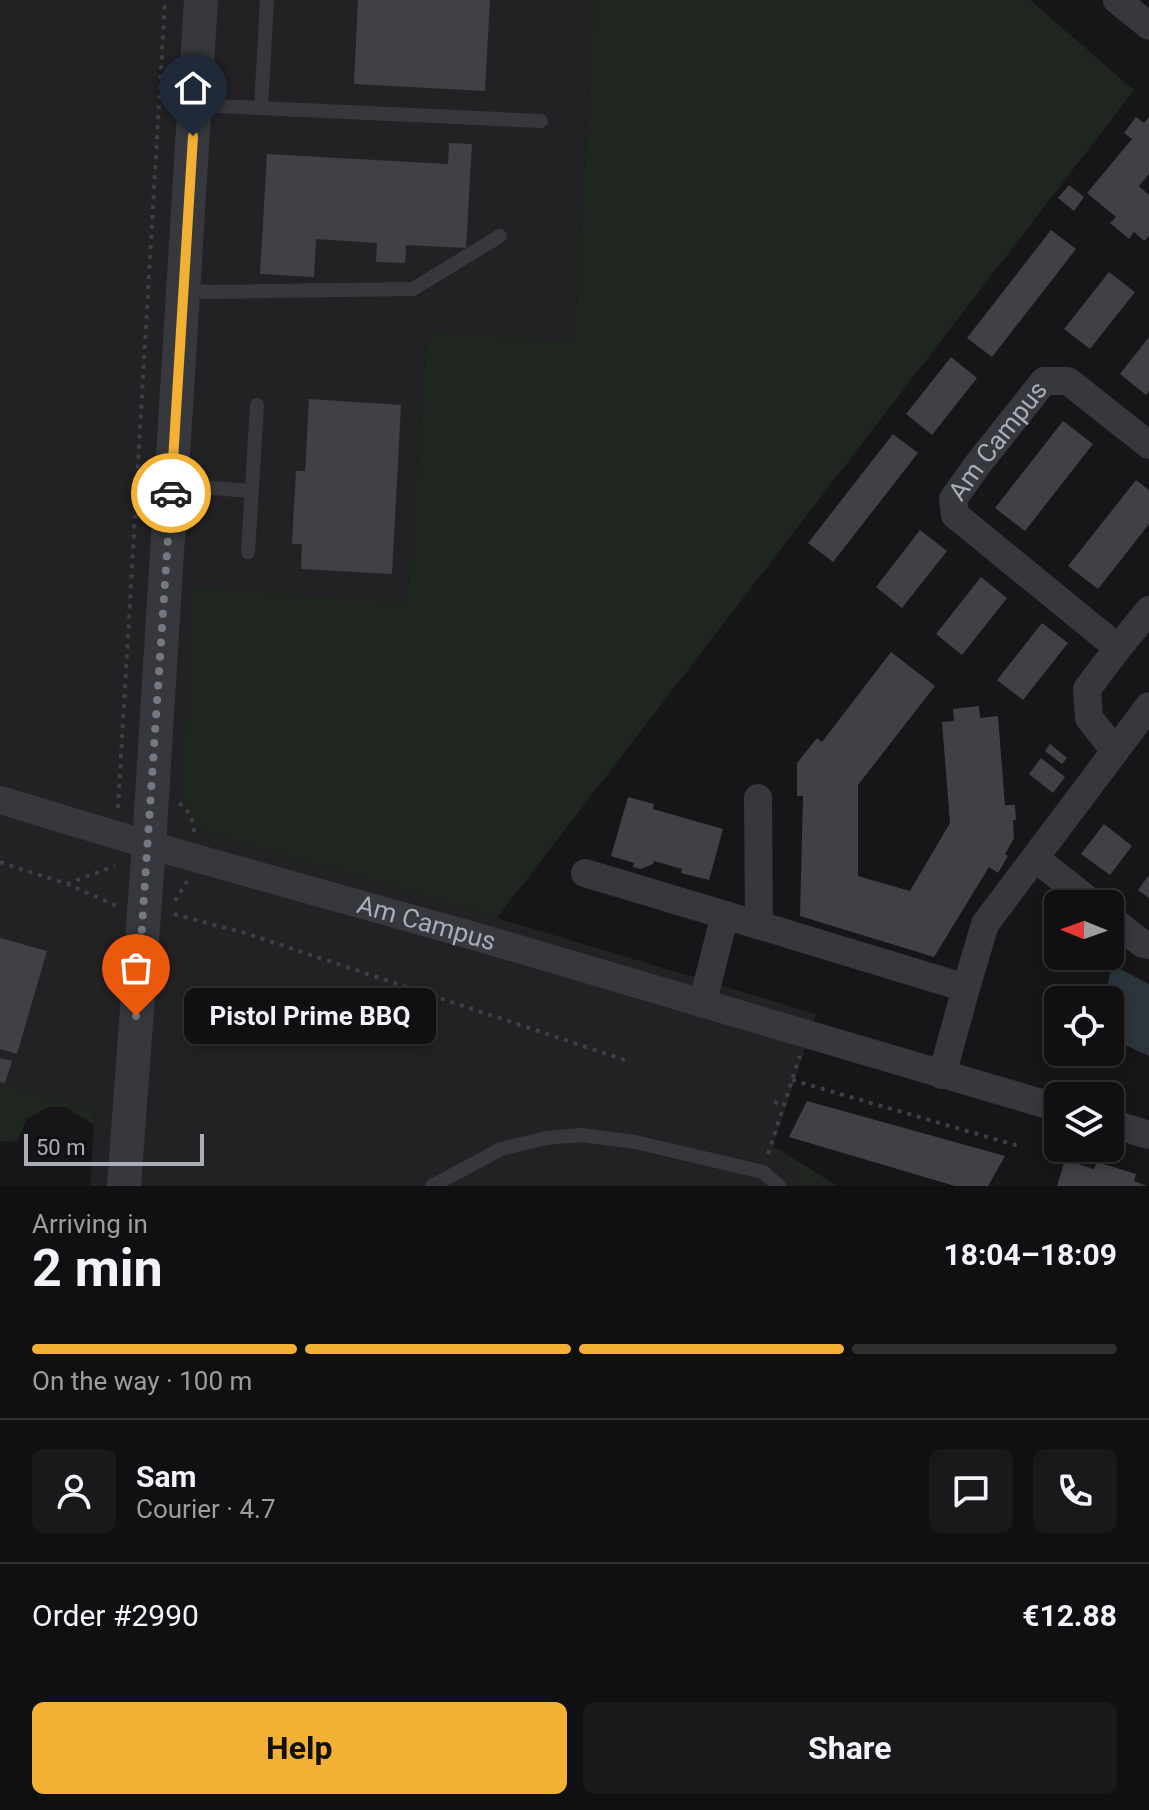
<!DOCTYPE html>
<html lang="en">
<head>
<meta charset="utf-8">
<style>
  body { margin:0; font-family:Roboto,sans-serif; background:#19191b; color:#f1f3f6; height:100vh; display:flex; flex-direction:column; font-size:30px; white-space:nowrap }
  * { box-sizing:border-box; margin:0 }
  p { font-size:26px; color:#9c9d9f }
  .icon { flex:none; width:44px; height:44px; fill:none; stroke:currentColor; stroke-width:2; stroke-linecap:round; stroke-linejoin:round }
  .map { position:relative; height:1186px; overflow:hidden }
  .panel { display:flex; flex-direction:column; background:#101012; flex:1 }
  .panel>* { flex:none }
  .needle { width:52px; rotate:271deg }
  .tools { position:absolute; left:1044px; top:890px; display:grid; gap:16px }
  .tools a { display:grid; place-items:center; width:80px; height:80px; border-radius:12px; background:#101012; box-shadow:0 4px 12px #0003,0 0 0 2px #303032; font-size:40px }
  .scale { position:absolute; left:24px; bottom:20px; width:180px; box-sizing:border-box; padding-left:8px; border:4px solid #a8adb8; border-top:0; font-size:22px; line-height:28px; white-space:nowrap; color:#a8adb8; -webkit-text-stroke:6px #111113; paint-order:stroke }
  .pin { position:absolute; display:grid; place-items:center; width:68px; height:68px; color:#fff; margin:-82px -34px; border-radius:50% 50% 50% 0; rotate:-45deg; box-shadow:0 0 8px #0007 }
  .pin .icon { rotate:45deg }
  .courier { position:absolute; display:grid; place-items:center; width:80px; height:80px; margin:-40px; border:6px solid #f2b134; border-radius:50%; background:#fff; color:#222; box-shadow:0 2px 10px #0007 }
  .bubble { position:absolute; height:56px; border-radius:12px; background:#101012; box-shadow:0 4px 12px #0003,0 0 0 2px #303032; font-size:26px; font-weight:700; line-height:56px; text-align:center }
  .overview em { font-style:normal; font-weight:700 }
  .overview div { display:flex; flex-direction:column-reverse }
  .overview { display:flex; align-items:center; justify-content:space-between; height:136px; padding:0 32px }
  h1 { font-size:52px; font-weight:700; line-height:60px }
  .bar { display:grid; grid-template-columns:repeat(4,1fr); gap:12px 8px; align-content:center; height:96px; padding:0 32px }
  .bar i { height:10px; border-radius:6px; background:#303032 }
  .bar .current { background:#f2b134 }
  .bar p { grid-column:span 4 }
  .line { display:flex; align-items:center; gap:20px; padding:0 32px; border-top:2px solid #303032 }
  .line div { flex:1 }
  .round { display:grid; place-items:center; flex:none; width:84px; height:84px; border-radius:12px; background:#19191b }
  .cta { display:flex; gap:16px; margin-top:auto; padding:16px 32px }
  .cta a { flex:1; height:92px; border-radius:12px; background:#f2b134; color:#111; font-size:32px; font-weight:700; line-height:92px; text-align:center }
  .cta a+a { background:#19191b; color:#f1f3f6 }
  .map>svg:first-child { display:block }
  .built { fill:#222225 }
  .green { fill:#1e261f }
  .water { fill:#2c353c }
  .building { fill:#404145 }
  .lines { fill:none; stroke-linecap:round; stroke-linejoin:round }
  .path { stroke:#3d3f44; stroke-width:4; stroke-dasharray:4 6; stroke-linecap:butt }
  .service { stroke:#37383d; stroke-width:14 }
  .minor { stroke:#37383d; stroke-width:28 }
  .tertiary { stroke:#37383d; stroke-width:34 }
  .done { stroke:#757880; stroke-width:8; stroke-dasharray:0 14.4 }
  .route { stroke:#f2b134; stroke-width:10 }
  .labels { text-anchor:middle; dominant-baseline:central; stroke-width:6; stroke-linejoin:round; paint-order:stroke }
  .street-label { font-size:26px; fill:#a8adb8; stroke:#111113 }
</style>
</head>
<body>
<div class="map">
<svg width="1149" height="1186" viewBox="0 0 1149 1186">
  <rect width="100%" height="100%" fill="#161618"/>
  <!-- built -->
  <path class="built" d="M0,0h594l-20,341 -147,-10 -20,271 -214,-15 4,243 300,88 319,96 -43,133 12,6 16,33h-711l5,-76 -95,-26z"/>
  <!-- green -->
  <path class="green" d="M594,0h436l104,90 -637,828 -300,-88 -15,-34 11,-209 214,15 20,-271 147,10z
    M0,1084l95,26 -1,15 -29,-18h-17l-21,12 -10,23 -17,-1z
    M785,1153l52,33h-36z"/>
  <!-- water -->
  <path class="water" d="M1118,968l31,16v72l-39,-18v-38h-5l5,-27z"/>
  <!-- building -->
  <path class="building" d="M358,0h132l-5,91 -131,-7z
    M1136,117l8,6 5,-6v57l-10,12 10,9v41l-5,5 -10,-9 -5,7 -19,-16 6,-6 -29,-24 45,-54 -8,-6z
    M449,143l23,1 -6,104 -60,-3 -1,18 -29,-1 1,-19 -61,-4 -2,38 -54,-3 7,-120 181,10z
    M1069,185l15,12 -10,14 -16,-13z
    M1051,230l25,19 -84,108 -25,-19z
    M1109,272l26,20 -45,57 -26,-20z
    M1149,337v54l-3,4 -26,-21z
    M951,357l26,21 -45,57 -26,-21z
    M309,399l92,6 -9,169 -91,-5 1,-25h-10l4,-73h9z
    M1063,421l30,23 -68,87 -30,-23z
    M893,434l25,19 -85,109 -25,-19z
    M1136,480l13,10v34l-51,65 -30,-23z
    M920,530l27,21 -45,57 -26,-21z
    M981,577l26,21 -45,57 -26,-21z
    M1042,623l26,20 -45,57 -26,-20z
    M891,652l44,34 -77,99v91l52,15 40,-68 -8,-101 12,-1 -1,-12 26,-3 1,12 18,-2 7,89h10l1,15h-3l1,18 -9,16 3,2 -10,17 -9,-6 -55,90 -134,-41 3,-120h-6v-33l20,-25 5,4z
    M1050,744l17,14 -5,6 -17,-13z
    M1041,758l24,19 -12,16 -24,-19z
    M628,797l26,7 -1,5 70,20 -14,51 -28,-7 1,-4 -28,-8 -1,3 -12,5 -8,-2 1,-4 -23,-7z
    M1104,824l28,22 -22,29 -29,-21z
    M1149,875v23l-11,-8z
    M0,938l47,13 -30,103 -17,-5z
    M0,1058l12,3 -7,22 -5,-1z
    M807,1101l198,55 -17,30h-33l-166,-49z
    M1065,1160l29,9 3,-7 39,12 -2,7 13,5h-90z"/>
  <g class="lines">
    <!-- path -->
    <path class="path" d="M179,803c11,8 14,17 15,30
      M118,808l47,-808
      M0,862l67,22 50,22
      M67,884l48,-18
      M175,901l12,-20
      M174,914l71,19 380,127
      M792,1080l230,67
      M774,1102l10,3
      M768,1154l32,-98"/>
    <!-- service -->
    <path class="service" d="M196,105l345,16
      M261,108l6,-108
      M184,290l23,2 206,-3 87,-53
      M172,485l79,6
      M248,552l9,-147
      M432,1186l69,-37 45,-11 36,-3 53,7 128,30 16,14"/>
    <!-- minor -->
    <g class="minor">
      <path d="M1117,0l32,26"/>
      <path id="s1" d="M1118,648l-163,-133 -2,-16 25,-35 66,-83h24l81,64"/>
      <path d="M1115,751l-26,-33 -2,-29 31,-41 31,-38"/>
      <path d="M758,798l1,126"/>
      <path id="s2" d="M0,800l149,45 332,93 577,170"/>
      <path d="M1035,858l58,46"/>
      <path d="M585,873l140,42"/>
      <path d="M1110,918l33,26 6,1"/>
      <path d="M702,1004l23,-89 241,73 19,-64 164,-218"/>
      <path d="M942,1075l24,-87"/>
      <path d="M1110,1123l39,12"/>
    </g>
    <!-- tertiary -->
    <path class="tertiary" d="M124,1186l25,-341 52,-845"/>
  </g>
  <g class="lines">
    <!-- done -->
    <path class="done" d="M136,1016l35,-523"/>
    <!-- route -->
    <path class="route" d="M171,493l22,-357"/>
  </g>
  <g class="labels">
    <!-- street labels -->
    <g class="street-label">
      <text stroke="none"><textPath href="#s1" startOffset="300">Am Campus</textPath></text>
      <text stroke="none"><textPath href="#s2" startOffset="444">Am Campus</textPath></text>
    </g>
  </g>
</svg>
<div class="tools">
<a><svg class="needle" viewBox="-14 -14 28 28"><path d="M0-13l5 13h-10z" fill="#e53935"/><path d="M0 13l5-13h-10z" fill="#9c9d9f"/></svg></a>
<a><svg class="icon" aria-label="locate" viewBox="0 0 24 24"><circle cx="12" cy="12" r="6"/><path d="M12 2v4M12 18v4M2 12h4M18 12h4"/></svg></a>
<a><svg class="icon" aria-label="layers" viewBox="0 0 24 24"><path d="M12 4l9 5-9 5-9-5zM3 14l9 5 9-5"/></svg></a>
</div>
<div class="scale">50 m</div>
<div class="pin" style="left:136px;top:1016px;background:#ea580c"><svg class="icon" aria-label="bag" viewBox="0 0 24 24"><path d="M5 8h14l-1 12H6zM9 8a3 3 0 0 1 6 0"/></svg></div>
<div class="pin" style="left:193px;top:136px;background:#1f2937"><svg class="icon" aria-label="home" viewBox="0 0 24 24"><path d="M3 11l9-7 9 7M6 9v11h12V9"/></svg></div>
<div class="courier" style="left:171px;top:493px"><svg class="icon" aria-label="car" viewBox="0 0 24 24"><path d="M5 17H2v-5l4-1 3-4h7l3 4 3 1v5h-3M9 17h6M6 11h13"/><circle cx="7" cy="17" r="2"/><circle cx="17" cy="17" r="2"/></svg></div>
<div class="bubble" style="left:184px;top:988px;width:252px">Pistol Prime BBQ</div>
</div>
<section class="panel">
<div class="overview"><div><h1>2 min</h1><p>Arriving in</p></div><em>18:04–18:09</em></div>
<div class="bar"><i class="current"></i><i class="current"></i><i class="current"></i><i></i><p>On the way · 100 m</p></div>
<div class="line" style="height:144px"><a class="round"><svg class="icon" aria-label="person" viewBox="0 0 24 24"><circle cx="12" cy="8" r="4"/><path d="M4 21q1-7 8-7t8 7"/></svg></a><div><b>Sam</b><p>Courier · 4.7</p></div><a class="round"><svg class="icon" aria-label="chat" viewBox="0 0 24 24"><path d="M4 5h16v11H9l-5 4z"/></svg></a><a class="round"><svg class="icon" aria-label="phone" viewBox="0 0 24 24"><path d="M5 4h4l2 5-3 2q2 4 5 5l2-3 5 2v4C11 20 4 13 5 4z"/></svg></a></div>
<div class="line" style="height:104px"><div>Order #2990</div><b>€12.88</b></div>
<div class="cta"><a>Help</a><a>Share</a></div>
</section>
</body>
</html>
